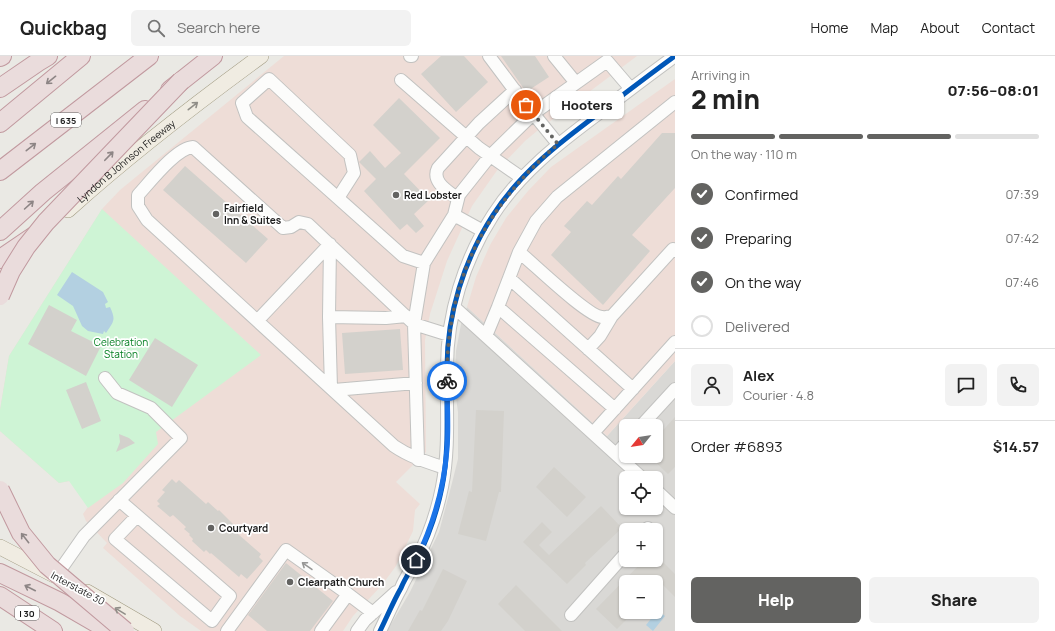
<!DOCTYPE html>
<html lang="en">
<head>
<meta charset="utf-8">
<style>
  body { margin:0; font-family:Manrope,sans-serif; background:#f2f2f2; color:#222; height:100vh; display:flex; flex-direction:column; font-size:15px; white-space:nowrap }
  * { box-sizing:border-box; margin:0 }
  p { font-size:13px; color:#767676 }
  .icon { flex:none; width:22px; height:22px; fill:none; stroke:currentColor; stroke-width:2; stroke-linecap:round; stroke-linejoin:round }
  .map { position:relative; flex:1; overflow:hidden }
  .sheet { display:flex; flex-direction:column; background:#fff; width:380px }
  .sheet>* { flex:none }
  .needle { width:26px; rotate:240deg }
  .buttons { position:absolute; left:619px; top:363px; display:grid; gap:8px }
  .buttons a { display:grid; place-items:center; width:44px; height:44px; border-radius:6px; background:#fff; box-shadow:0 1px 3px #0004; font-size:20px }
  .pin { position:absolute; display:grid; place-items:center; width:34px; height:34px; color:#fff; margin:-17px; border:2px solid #fff; border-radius:50%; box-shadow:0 1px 4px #0007 }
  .courier { position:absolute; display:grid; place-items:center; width:40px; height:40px; margin:-20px; border:3px solid #1a73e8; border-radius:50%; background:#fff; color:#222; box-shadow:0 1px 5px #0007 }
  .bubble { position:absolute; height:28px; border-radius:6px; background:#fff; box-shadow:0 1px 3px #0004; font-size:13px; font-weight:800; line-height:28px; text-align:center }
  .head em { font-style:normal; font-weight:800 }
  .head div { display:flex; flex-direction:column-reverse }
  .head { display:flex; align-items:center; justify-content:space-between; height:68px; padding:0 16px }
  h1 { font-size:26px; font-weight:800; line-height:30px }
  .bar { display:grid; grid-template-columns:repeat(4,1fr); gap:6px 4px; align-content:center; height:48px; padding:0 16px }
  .bar i { height:5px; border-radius:3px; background:#e0e0e0 }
  .bar .selected { background:#636361 }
  .bar p { grid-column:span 4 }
  .line { display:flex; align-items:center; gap:10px; padding:0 16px; border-top:1px solid #e0e0e0 }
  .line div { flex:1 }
  .round { display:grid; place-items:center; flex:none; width:42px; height:42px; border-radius:6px; background:#f2f2f2 }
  ol { padding:0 16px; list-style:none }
  li { display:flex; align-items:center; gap:12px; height:44px }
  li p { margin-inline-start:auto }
  li .icon { padding:4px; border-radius:50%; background:#636361; color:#fff; stroke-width:4 }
  li:last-child { color:#767676 }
  li i { width:22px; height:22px; border:2px solid #e0e0e0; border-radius:50% }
  .cta { display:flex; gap:8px; margin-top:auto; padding:8px 16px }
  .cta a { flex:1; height:46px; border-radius:6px; background:#636361; color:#fff; font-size:16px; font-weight:800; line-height:46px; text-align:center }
  .cta a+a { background:#f2f2f2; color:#222 }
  header { display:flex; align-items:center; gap:24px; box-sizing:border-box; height:56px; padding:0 20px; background:#fff; border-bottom:1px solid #e0e0e0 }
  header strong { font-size:19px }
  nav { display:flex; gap:22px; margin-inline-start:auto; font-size:14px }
  .search { width:280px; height:36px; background:#f2f2f2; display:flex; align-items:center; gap:10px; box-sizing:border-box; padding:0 14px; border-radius:6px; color:#767676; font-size:15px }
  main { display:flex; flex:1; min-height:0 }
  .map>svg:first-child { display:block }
  .residential { fill:#d9d8d5; fill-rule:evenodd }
  .commercial { fill:#eeddd7 }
  .park { fill:#cef4d5 }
  .water { fill:#b3d0e1 }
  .building { fill:#d3d1cc }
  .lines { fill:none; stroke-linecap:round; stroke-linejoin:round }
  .minor-casing { stroke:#c2c2c0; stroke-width:14 }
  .major-casing { stroke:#a09a80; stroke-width:16 }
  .highway-casing { stroke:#c1999f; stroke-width:20 }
  .minor { stroke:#fcfcfb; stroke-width:12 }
  .major { stroke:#f0ece2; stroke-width:15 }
  .highway { stroke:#eadcdc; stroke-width:18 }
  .highway-bridge-casing { stroke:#c1999f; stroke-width:20; stroke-linecap:butt }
  .highway-bridge { stroke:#eadcdc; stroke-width:18 }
  .cycleway-casing { stroke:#fff; stroke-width:8 }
  .cycleway { stroke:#0057b8; stroke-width:5 }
  .oneway { stroke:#8d8585 }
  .oneway2 { stroke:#908e88 }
  .oneway3 { stroke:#979796 }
  .done { stroke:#636361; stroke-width:4; stroke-dasharray:0 7.2 }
  .route { stroke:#1a73e8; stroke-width:5 }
  .poi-dot { fill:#636361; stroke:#fff; stroke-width:1.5 }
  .labels { text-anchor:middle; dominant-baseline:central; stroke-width:3.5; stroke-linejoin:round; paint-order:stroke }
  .shield { fill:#fff; stroke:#5f5f5f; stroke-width:1 }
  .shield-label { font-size:9px; font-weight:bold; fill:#1b1b1b }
  .street-label { font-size:10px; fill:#1b1b1b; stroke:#fff }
  .poi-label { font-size:10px; font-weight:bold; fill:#1b1b1b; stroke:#fff; text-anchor:start }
  .park-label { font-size:10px; fill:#037f21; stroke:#fff }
</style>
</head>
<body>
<header>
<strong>Quickbag</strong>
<div class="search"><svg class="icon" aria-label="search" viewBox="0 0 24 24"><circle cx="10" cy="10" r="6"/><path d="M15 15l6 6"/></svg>Search here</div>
<nav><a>Home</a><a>Map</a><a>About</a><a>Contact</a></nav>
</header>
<main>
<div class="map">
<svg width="675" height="575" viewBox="0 0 675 575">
  <rect width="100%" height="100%" fill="#eae9e4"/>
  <!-- residential -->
  <path class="residential" d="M467,251l140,129 68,-75v270h-288l23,-39 29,-60 13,-49 6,-24v-47l-4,-29 2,-32 5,-27zM626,370h30v30h-30zM626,422h30v30h-30zM626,474h30v30h-30zM626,526h30v30h-30z"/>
  <!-- commercial -->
  <path class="commercial" d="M284,0h353l-100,75 -12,10 -27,28 -26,37 -25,55 -17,53 -5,26 1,112 -30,30 24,22 -5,6 -2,21 -17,35 -14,19 -29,31 -10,15h-142l-21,-15 -77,-68 4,-5 -21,-22 -3,-7 5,-7 -18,-26 -11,2 -59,-52v-21l9,-54 93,-147 18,-19z
    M675,23v282l-68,75 -140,-129 9,-30 14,-32 16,-27 22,-27 23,-24z"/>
  <!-- park -->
  <path class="park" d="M102,153l159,146 -105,77 2,12 -35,39 -35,25 -19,-27 -10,2 -59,-52v-21l9,-54z"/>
  <!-- water -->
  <path class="water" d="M72,216l31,20 5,10 -3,2 1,4 4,-1c6,13 4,14 -4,26l-2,-2 -1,3 -15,-3 -6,-5 -9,-20 -16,-11z
    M658,554l7,6 -12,15 -7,-6z"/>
  <!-- building -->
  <path class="building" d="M441,0h23l24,26 -32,30 -35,-38z
    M501,0h34l14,21 -23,15z
    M399,42l41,40 -36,36 25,26 -15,14 10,12 -8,7 -9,-9 -7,6 -36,-39 12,-12 -17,-17 11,-11 15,17 16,-15 -28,-28z
    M662,77h13v55l-43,47 18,16 -47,54 -52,-50 20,-23 -7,-6 23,-25 5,4 26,-29 3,3z
    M185,110l83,73 -22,24 -83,-73z
    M49,249l28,15 -6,11 30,15 -15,30 -58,-32z
    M400,273l3,41 -58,4 -3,-41z
    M155,282l43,27 -26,42 -43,-27z
    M86,326l15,39 -19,8 -16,-39z
    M476,354l28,1 -3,81h-2l-13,49 -28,-7 11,-43 3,1z
    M675,361v50l-7,7 -19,-18h7v-18z
    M119,378l10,4 6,5 -19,9 4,-10z
    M554,411l32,30 -19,20 -31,-30z
    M172,423l4,4 3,-3 27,24 2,-2 10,9 1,-1 21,21 -2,3 23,20 -2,3 4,4 -16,18 -6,-5 -2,3 -28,-24 -1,1 -4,-4 -2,2 -12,-11 1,-2 -4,-4 1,-1 -6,-5 2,-2 -13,-12 -3,2 -13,-11 3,-2 -3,-3 8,-9 -3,-2z
    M601,450l21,22 -37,35 1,2 -19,19 -44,-42 19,-20 10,10 -13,13 10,10z
    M644,504h17l14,14v23l-13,-13 -6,6v-8h-30v30h8l-17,17 -21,-20z
    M286,507l47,38 -23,30h-43l-19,-16z
    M443,513l24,12 -19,40 -7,10h-33l12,-21 2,1z
    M516,529l46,46h-37l-27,-27z"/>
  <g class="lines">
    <defs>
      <path id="minor" d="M410,0h2
        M489,0l30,40 39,48
        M554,0l22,27
        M401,24l78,68 43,30
        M338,142l16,-25 -4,-18 -81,-76 -27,24 5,14 156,139 21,7
        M458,143c-10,-8 -27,-17 -20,-31l41,-45 36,-33
        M454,159l5,-20 31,-39 44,-43 73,-52 24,28
        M330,188l-1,73 57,1 20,-2
        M519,196c15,12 68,64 83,65 3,1 7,-1 10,-1l61,-67 2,2
        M509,222l124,111
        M454,251l188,171
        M329,261l2,71
        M258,264l72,-76
        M449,279l-35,-11 10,-61 30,-48 29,16
        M486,280l12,-29
        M588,293l12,-13 12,-20
        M334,334l82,-7
        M615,353l-117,-102 21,-55 17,-31 21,-24 118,-95
        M641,370l34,-37
        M593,377l82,-91
        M616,398l10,-11
        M418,404l-4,-136 -106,-100 -9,-2 -8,5 -8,1 -90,-81c-17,1 -43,35 -55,48v11l9,14 247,226c16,11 33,16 51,22
        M656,434l19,18
        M119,444l111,96 -18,25 -97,-82 22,-23
        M647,474l1,-2
        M56,520l28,-40 97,-98 -30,-30 -34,-15 -12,-15
        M348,538l25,19
        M571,559l55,-62
        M227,575l59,-81 62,44 -27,37
        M357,575l8,-11 31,-28
        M380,575c7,-14 13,-29 21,-43 4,-10 10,-18 15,-27 12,-23 21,-49 26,-74 8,-40 4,-80 5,-120 0,-53 17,-107 46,-152 27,-42 66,-72 105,-101 26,-20 51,-39 77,-58"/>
      <g id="major">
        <path id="s1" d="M68,154c61,-55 126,-105 193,-154"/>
        <path d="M0,491l54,28"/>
        <path d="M87,536l67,39"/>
      </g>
      <path id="highway" d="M0,1l2,-1
        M0,32l38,-26 10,-6
        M170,34l43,-34
        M0,67l81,-67
        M0,115l149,-115
        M0,175l43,-39 102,-82
        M0,203l34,-23
        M0,517l60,29 50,29
        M0,540l53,35"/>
    </defs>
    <!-- minor casing -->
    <use href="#minor" class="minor-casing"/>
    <!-- major casing -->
    <use href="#major" class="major-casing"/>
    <!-- highway casing -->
    <use href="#highway" class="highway-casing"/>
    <!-- minor -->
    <use href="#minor" class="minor"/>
    <!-- major -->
    <use href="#major" class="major"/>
    <!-- highway -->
    <use href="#highway" class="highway"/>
    <defs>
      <path id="highway-bridge" d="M0,240l11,-25 15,-24 20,-25 135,-141
        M0,434l21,43 26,32 78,66"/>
    </defs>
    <!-- highway-bridge casing -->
    <use href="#highway-bridge" class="highway-bridge-casing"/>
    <!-- highway-bridge -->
    <use href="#highway-bridge" class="highway-bridge"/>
    <defs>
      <path id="cycleway" d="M380,575c7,-14 13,-29 21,-43 4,-10 10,-18 15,-27 12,-23 21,-49 26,-74 8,-40 4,-80 5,-120 0,-53 17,-107 46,-152 27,-42 66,-72 105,-101 26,-20 51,-39 77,-58"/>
    </defs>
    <!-- cycleway casing -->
    <use href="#cycleway" class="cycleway-casing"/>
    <!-- cycleway -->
    <use href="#cycleway" class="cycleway"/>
  </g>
  <!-- one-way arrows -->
  <defs><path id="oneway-shaft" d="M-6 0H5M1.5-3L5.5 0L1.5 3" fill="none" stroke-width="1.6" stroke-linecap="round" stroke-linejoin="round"/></defs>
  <g class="oneway">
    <use href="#oneway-shaft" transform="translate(51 24) rotate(141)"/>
    <use href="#oneway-shaft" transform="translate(31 91) rotate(-38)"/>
    <use href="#oneway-shaft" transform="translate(109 100) rotate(-46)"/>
    <use href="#oneway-shaft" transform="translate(29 149) rotate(-42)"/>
    <use href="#oneway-shaft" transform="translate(25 482) rotate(-128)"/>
    <use href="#oneway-shaft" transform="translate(30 532) rotate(-153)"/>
  </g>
  <g class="oneway2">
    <use href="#oneway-shaft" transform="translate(193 50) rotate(-38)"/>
    <use href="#oneway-shaft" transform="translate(120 555) rotate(-149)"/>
  </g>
  <use class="oneway3" href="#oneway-shaft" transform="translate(307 510) rotate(-145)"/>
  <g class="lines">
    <!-- done -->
    <path class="done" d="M447,325c-1,-100 37,-173 111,-237l-32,-39"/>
    <!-- route -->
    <path class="route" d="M416,504c17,-35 28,-72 31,-111 2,-23 0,-46 0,-68"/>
  </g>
  <!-- markers -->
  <g class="poi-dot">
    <circle cx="396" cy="139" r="4"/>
    <circle cx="216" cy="158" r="4"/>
    <circle cx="211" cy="472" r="4"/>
    <circle cx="290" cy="526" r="4"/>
  </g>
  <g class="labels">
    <!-- shield labels -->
    <g class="shield">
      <rect x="51" y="57" width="30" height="14" rx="3"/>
      <rect x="15" y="550" width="24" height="14" rx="3"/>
    </g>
    <g class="shield-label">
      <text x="66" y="64">I 635</text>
      <text x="27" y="557">I 30</text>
    </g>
    <!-- street labels -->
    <g class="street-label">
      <text stroke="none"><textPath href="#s1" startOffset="76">Lyndon B Johnson Freeway</textPath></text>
      <text transform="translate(78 532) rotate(28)">Interstate 30</text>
    </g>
    <!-- poi labels -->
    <g class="poi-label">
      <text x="404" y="139">Red Lobster</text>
      <text x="224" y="152">Fairfield<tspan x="224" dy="12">Inn &amp; Suites</tspan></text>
      <text x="219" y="472">Courtyard</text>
      <text x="298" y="526">Clearpath Church</text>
    </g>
    <!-- park labels -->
    <g class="park-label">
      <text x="121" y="286">Celebration<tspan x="121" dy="12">Station</tspan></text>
    </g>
  </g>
</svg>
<div class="buttons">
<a><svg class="needle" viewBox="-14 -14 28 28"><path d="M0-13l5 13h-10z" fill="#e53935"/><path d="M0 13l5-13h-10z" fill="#767676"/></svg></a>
<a><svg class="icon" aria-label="locate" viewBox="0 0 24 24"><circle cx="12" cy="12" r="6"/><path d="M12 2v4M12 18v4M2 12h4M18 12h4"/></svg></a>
<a>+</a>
<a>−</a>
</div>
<div class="pin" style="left:526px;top:49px;background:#ea580c"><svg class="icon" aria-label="bag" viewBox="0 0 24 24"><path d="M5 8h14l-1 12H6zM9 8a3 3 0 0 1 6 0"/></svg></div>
<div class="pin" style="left:416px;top:504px;background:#1f2937"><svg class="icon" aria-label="home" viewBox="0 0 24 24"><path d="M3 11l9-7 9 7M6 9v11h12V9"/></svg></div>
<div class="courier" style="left:447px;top:325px"><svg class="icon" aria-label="bike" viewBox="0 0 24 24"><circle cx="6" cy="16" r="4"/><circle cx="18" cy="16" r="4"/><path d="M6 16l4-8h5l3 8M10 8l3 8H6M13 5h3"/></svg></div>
<div class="bubble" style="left:550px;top:35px;width:74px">Hooters</div>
</div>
<section class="sheet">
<div class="head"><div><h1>2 min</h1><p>Arriving in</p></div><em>07:56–08:01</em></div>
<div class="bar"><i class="selected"></i><i class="selected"></i><i class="selected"></i><i></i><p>On the way · 110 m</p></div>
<ol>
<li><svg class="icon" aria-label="check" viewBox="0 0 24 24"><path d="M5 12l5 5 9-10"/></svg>Confirmed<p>07:39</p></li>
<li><svg class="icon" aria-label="check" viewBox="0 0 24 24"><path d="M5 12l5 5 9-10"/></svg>Preparing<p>07:42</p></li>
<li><svg class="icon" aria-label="check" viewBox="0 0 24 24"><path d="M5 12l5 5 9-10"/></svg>On the way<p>07:46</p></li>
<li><i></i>Delivered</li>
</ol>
<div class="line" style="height:72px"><a class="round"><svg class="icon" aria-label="person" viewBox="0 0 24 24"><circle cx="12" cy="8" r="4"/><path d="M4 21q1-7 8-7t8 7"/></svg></a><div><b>Alex</b><p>Courier · 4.8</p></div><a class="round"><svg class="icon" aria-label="chat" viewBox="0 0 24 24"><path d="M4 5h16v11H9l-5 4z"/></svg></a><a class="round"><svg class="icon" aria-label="phone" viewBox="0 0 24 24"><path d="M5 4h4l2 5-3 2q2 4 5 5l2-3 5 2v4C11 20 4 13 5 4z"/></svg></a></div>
<div class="line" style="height:52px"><div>Order #6893</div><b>$14.57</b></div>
<div class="cta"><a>Help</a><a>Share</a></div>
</section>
</main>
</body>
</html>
